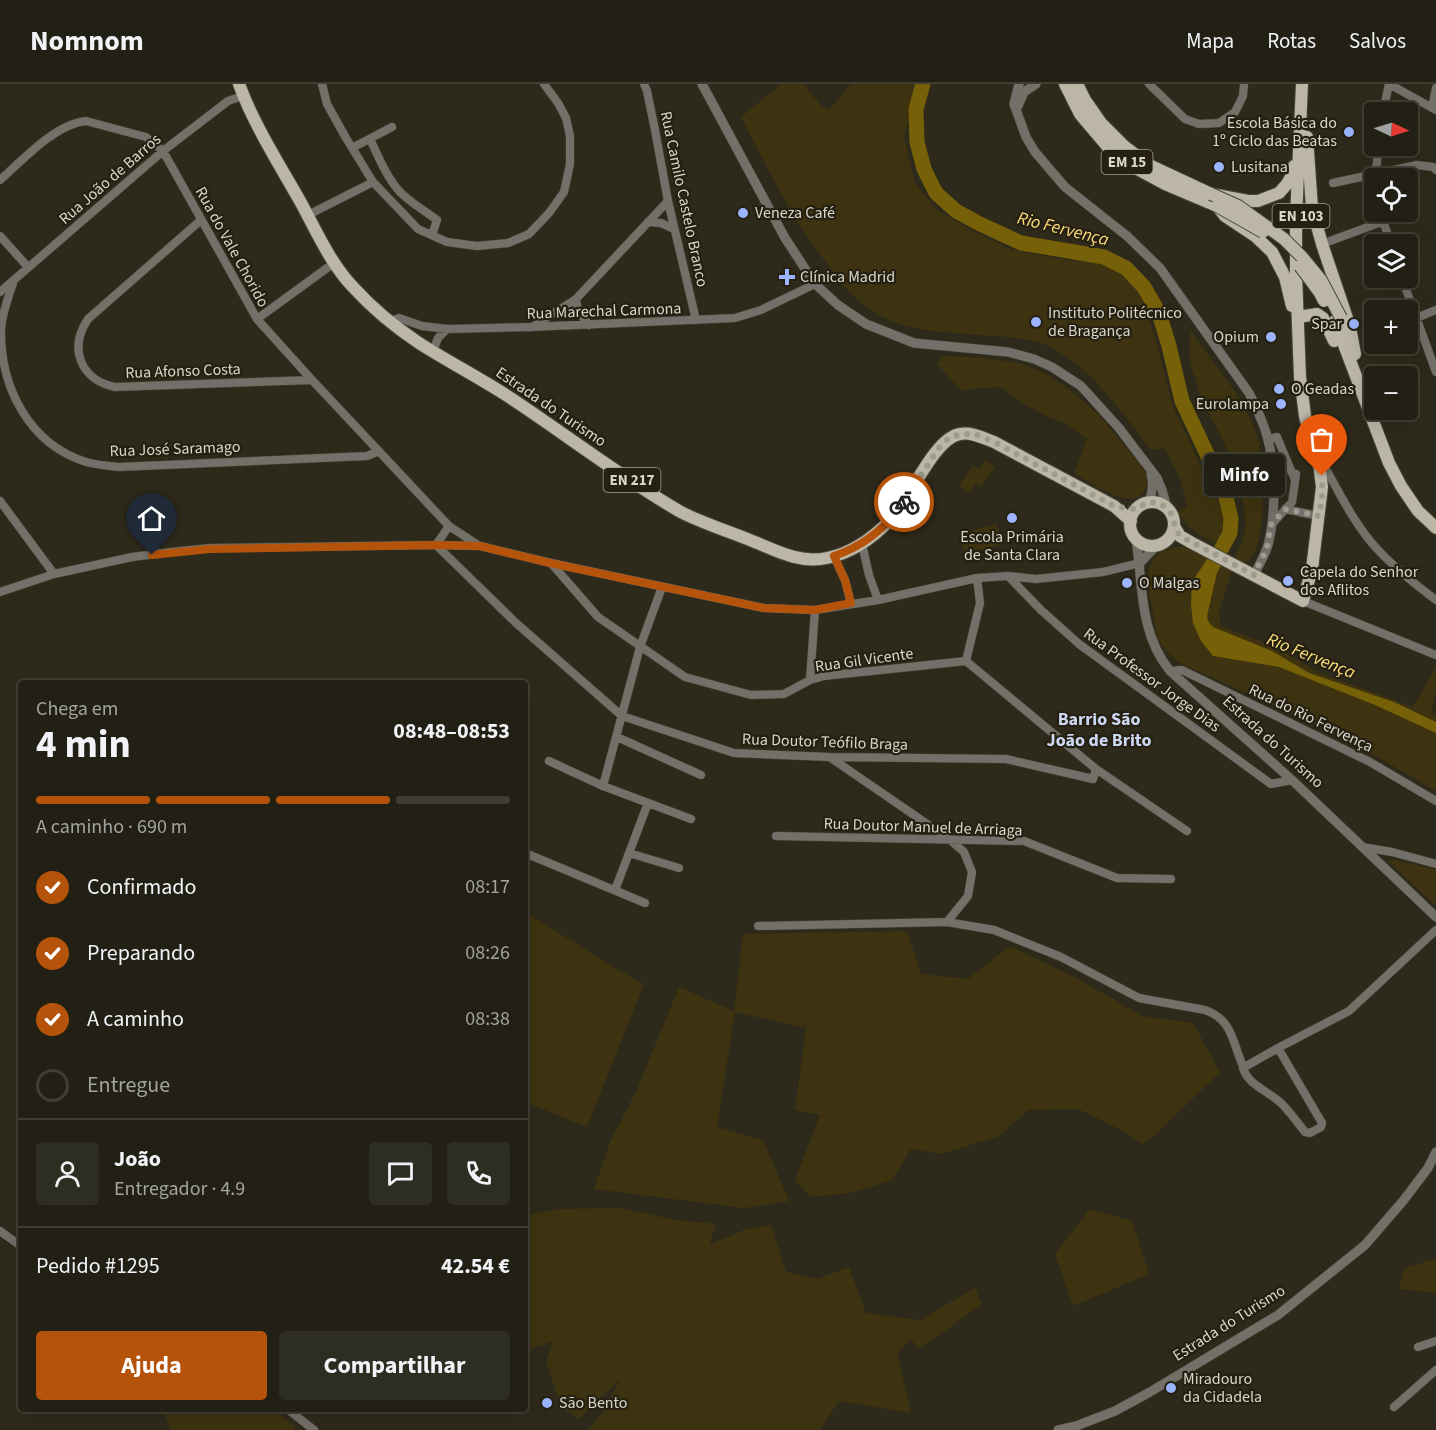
<!DOCTYPE html>
<html lang="pt">
<head>
<meta charset="utf-8">
<style>
  body { margin:0; font-family:"Source Sans 3",sans-serif; background:#2e2d22; color:#f1f3f6; height:100vh; display:flex; flex-direction:column; font-size:22px; white-space:nowrap }
  * { box-sizing:border-box; margin:0 }
  p { font-size:20px; color:#a2a3a0 }
  .icon { flex:none; width:33px; height:33px; fill:none; stroke:currentColor; stroke-width:2; stroke-linecap:round; stroke-linejoin:round }
  .map { position:relative; flex:1; overflow:hidden }
  .sheet { position:absolute; left:18px; top:596px; width:510px; height:732px; display:flex; flex-direction:column; background:#222014; border-radius:6px; box-shadow:0 6px 24px #0002,0 0 0 2px #3f3e34 }
  .sheet>* { flex:none }
  .needle { width:39px; rotate:94deg }
  .buttons { position:absolute; left:1364px; top:18px; display:grid; gap:12px }
  .buttons a { display:grid; place-items:center; width:54px; height:54px; border-radius:6px; background:#222014; box-shadow:0 6px 24px #0002,0 0 0 2px #3f3e34; font-size:30px }
  .pin { position:absolute; display:grid; place-items:center; width:51px; height:51px; color:#fff; margin:-62px -26px; border-radius:50% 50% 50% 0; rotate:-45deg; box-shadow:0 0 6px #0007 }
  .pin .icon { rotate:45deg }
  .courier { position:absolute; display:grid; place-items:center; width:60px; height:60px; margin:-30px; border:4px solid #b45309; border-radius:50%; background:#fff; color:#222; box-shadow:0 2px 8px #0007 }
  .bubble { position:absolute; height:42px; border-radius:6px; background:#222014; box-shadow:0 6px 24px #0002,0 0 0 2px #3f3e34; font-size:20px; font-weight:700; line-height:42px; text-align:center }
  .head em { font-style:normal; font-weight:700 }
  .head div { display:flex; flex-direction:column-reverse }
  .head { display:flex; align-items:center; justify-content:space-between; height:102px; padding:0 18px }
  h1 { font-size:39px; font-weight:700; line-height:45px }
  .bar { display:grid; grid-template-columns:repeat(4,1fr); gap:9px 6px; align-content:center; height:72px; padding:0 18px }
  .bar i { height:8px; border-radius:4px; background:#3f3e34 }
  .bar .active { background:#b45309 }
  .bar p { grid-column:span 4 }
  .line { display:flex; align-items:center; gap:15px; padding:0 18px; border-top:2px solid #3f3e34 }
  .line div { flex:1 }
  .round { display:grid; place-items:center; flex:none; width:63px; height:63px; border-radius:6px; background:#2e2d22 }
  ol { padding:0 18px; list-style:none }
  li { display:flex; align-items:center; gap:18px; height:66px }
  li p { margin-inline-start:auto }
  li .icon { padding:6px; border-radius:50%; background:#b45309; color:#fff; stroke-width:4 }
  li:last-child { color:#a2a3a0 }
  li i { width:33px; height:33px; border:3px solid #3f3e34; border-radius:50% }
  .button { display:flex; gap:12px; margin-top:auto; padding:12px 18px }
  .button a { flex:1; height:69px; border-radius:6px; background:#b45309; color:#fff; font-size:24px; font-weight:700; line-height:69px; text-align:center }
  .button a+a { background:#2e2d22; color:#f1f3f6 }
  header { display:flex; align-items:center; gap:36px; box-sizing:border-box; height:84px; padding:0 30px; background:#222014; border-bottom:2px solid #3f3e34 }
  header strong { font-size:28px }
  nav { display:flex; gap:33px; margin-inline-start:auto; font-size:21px }
  .map>svg:first-child { display:block }
  .green { fill:#3e3310 }
  .water { fill:#766008 }
  .lines { fill:none; stroke-linecap:round; stroke-linejoin:round }
  .river { stroke:#766008; stroke-width:15 }
  .minor-casing { stroke:#494637; stroke-width:9 }
  .tertiary-casing { stroke:#494637; stroke-width:10 }
  .primary-casing { stroke:#494637; stroke-width:14 }
  .minor { stroke:#727068; stroke-width:8 }
  .tertiary { stroke:#727068; stroke-width:9 }
  .primary { stroke:#bbb6a6; stroke-width:12 }
  .primary-bridge-casing { stroke:#494637; stroke-width:14; stroke-linecap:butt }
  .primary-bridge { stroke:#bbb6a6; stroke-width:12 }
  .done { stroke:#9d9a8f; stroke-width:6; stroke-dasharray:0 10.8 }
  .route { stroke:#b45309; stroke-width:8 }
  .poi-dot { fill:#9ab5fd; stroke:#252011; stroke-width:2 }
  .labels { text-anchor:middle; dominant-baseline:central; stroke-width:4.5; stroke-linejoin:round; paint-order:stroke }
  .shield { fill:#252011; stroke:#a39f95; stroke-width:1.5 }
  .shield-label { font-size:15px; font-weight:bold; fill:#d9d6cd }
  .poi-label { font-size:16px; fill:#d9d6cd; stroke:#252011; text-anchor:start }
  .street-label { font-size:16px; fill:#d9d6cd; stroke:#252011 }
  .water-label { font-size:18px; font-style:italic; fill:#fcdd7b; stroke:#252011 }
  .neighbourhood-label { font-size:18px; font-weight:bold; fill:#ccd7f3; stroke:#252011 }
</style>
</head>
<body>
<header>
<strong>Nomnom</strong>
<nav><a>Mapa</a><a>Rotas</a><a>Salvos</a></nav>
</header>
<div class="map">
<svg width="1436" height="1346" viewBox="0 0 1436 1346">
  <rect width="100%" height="100%" fill="#2e2a1b"/>
  <!-- green -->
  <path class="green" d="M781,0h23l16,21 9,5 22,-26h66l-13,53 11,46 22,27 40,23 33,16 50,10 52,6 28,28 18,54 14,57 53,114 -1,13 -7,13c-19,-10 -28,-14 -39,-32l9,-6 -7,-27 -15,-31 -14,2c-29,-37 -67,-94 -114,-108 -19,-5 -40,-6 -59,-7 -31,-3 -64,-3 -93,-17 -17,-8 -34,-23 -46,-37 -4,-6 -8,-13 -13,-19 -35,-43 -59,-96 -85,-145z
    M1190,245c20,32 49,61 63,96 4,9 7,21 8,31 2,16 7,109 -19,106 -1,0 -6,-3 -8,-4l8,-16 4,-13 -3,-28 -6,-28 -16,-37 -19,-36 -12,-38z
    M944,272l40,2 36,5 27,11 23,16 28,24 43,51 6,11 -1,13c-2,2 -4,5 -6,7 -16,11 -52,-15 -66,-23l13,-34 -21,-15 -20,-8 -22,-12 -23,-17 -32,2 -7,2 -25,-27z
    M986,376l9,7 -14,20 -5,-4 -7,10 -10,-7 14,-21 6,4z
    M997,440l5,20 -38,10 -5,-20z
    M1174,463h10l48,23 -13,41 2,15 59,23 37,23 96,35 23,-40v24l-5,20 5,5v75l-91,-53 -167,-76c-7,-7 -14,-12 -19,-21 -4,-8 -4,-19 -6,-28 -5,-26 -13,-58 21,-66z
    M1395,776l41,10v36l-48,-45z
    M525,828l92,57 27,15 -57,143 -62,-25z
    M907,847l14,43 47,5 42,-33 70,34 62,36 51,7 27,49 -67,65 -10,7 -28,-17 -37,-18 -50,1 -29,26 -58,18 -30,-5 -19,31 -41,13 -40,4 -16,-17 25,-65 -25,-5 11,-82 -71,-16 -18,115 46,13 26,61 -45,7 -150,-19 17,-49 25,-48 43,-105 55,24 9,-77z
    M620,1124l56,12 40,4 -7,21 37,-16 25,-4 15,47 31,7 32,-12 17,46 54,7 55,-32 7,16 -50,36 -14,8 -7,-9 -14,14 14,60 -72,-12 -19,29h-232l14,-16 19,-36 -42,41 -17,-11 -16,-46 7,-21 -28,10v-136l35,-6z
    M1090,1125l42,12 17,53 -76,32 -18,-52z
    M1436,1175v34l-37,-4 5,-21z
    M163,1325h108l26,18 -5,3h-121z"/>
  <!-- water -->
  <path class="water" d="M1207,475l12,5 -12,52 1,5 5,6 59,24 37,22 85,29 42,20v11l-61,-28 -96,-38 -66,-11 -12,-15 -8,-18 -2,-19 1,-22z"/>
  <g class="lines">
    <!-- river -->
    <path class="river" d="M923,0l-7,25 1,33 7,27 12,24 20,18 24,13 41,19 83,14 22,11 18,19 15,26 10,33 13,55 42,89 7,28 -1,15 -19,35"/>
    <defs>
      <path id="minor" d="M322,0l5,20 19,34 27,44 45,47 29,13 30,4 31,-3 21,-9 20,-21 15,-21 6,-28v-28l-4,-18 -8,-15 -14,-19
        M644,0l3,7 8,39 13,71 28,119
        M1149,0l36,35 14,5 20,-1 16,-11 8,-16 1,-12
        M1389,0l47,26
        M1432,24l4,-20
        M1383,28l6,-28
        M370,55c8,17 17,39 30,53 11,11 25,19 37,28l-5,15
        M352,64l40,-21
        M0,96c23,-20 55,-56 86,-59l60,16 17,14 94,168 55,61 137,146 -13,19 80,78 106,93 112,37 95,4 177,2 87,20 3,-10
        M1333,99l84,-18 16,2 3,3
        M1374,108l-2,-9 5,-20 1,-17
        M1380,128l11,32
        M308,131l65,-33
        M201,136l-113,99c-20,30 -7,61 27,68l197,-7
        M648,138l13,1 13,6
        M0,152l28,31
        M1322,160l62,-23
        M1402,194l34,94
        M14,196c-5,16 -12,32 -13,49 -1,58 28,115 85,133 11,3 22,4 33,5l248,-11 12,-5
        M0,208l163,-141 65,-50 15,-5
        M576,215l2,12 11,14
        M1416,234l20,-8
        M257,235l77,-56
        M389,238l10,-4 23,8 25,3 84,-2 204,-9 26,-8 54,-26
        M532,243l44,-28 92,-98
        M433,267l5,-13 9,-9
        M1268,355l9,-2 18,43
        M1322,378c17,30 33,64 57,89 18,19 37,34 57,49
        M0,417l54,73
        M1285,425l34,7
        M1272,440l20,-22 4,-28
        M449,442l29,19
        M862,460l7,31 9,25
        M834,473l11,23 6,24
        M551,479l47,54 87,60 66,18 33,-1 26,-14 14,-4 142,-15 14,-58 -3,-25
        M1008,492l33,34 38,34 192,140 21,-4
        M662,503l-22,60 -37,139 88,33
        M0,508l54,-18 78,-17 39,-5 39,-4 226,-3 44,1 71,17 213,45 51,2 63,-10 99,-22 31,-2 28,3 67,-7 37,-9
        M1303,517l133,54
        M966,577l130,108 91,62
        M1170,587l12,-1 188,92 66,39
        M810,596l5,-70
        M617,653l84,38
        M831,674l118,81 15,13 8,20 -4,24 -21,26
        M549,677l54,25
        M776,752l248,5 93,37 54,1
        M1362,763l30,5 44,12
        M525,769l120,50
        M629,769l50,15
        M615,806l33,-87
        M758,842l189,-4 47,8 67,27 78,41 66,12c29,10 27,34 39,58
        M1278,964l44,75 -1,4 -11,6 -5,-1c-8,-10 -15,-20 -24,-29 -13,-12 -33,-18 -38,-35l35,-20 71,-37 87,-81
        M0,1147l21,15
        M1418,1263l18,-6
        M1394,1323l42,-37
        M286,1324l28,22"/>
      <path id="tertiary" d="M702,0l83,154 30,46 23,21 28,19 48,19 94,9 26,7 18,8 29,19 38,42 38,50 5,12 5,18
        M1019,0l-5,20 12,33 9,15 30,35 62,49 33,32 89,125c7,14 14,28 18,43 9,31 9,78 1,109 -3,10 -9,20 -14,30
        M1018,22l6,-14 12,-8
        M1149,419c3,-10 5,-20 2,-29
        M1136,455c7,46 3,94 34,132l122,109 144,137
        M1140,479l17,-18
        M1058,1346l18,-4 39,-15 35,-19 128,-77 87,-70 38,-44 25,-33 8,-16"/>
      <path id="primary" d="M239,0c14,39 40,80 61,117 16,29 30,62 53,86 19,21 42,40 66,56 28,18 59,34 87,52 58,38 113,81 173,116 20,11 49,20 71,29 25,10 49,24 77,18 25,-5 47,-21 64,-39 19,-20 43,-81 69,-85 12,-2 23,4 34,8l120,64 17,15
        M1065,0l15,30 28,33 22,18 35,19 52,22 8,10 30,20 17,16 13,25 7,29
        M1077,0l8,16 16,23 23,23 25,19 62,29 37,7h10l21,-8 8,-9 5,-9 2,-9
        M1307,53l5,71 10,36 28,83 5,27
        M1298,233l19,-3 6,4 11,23
        M1335,237l54,142 12,23 17,25 18,17
        M1130 440a22 22 0 1 1 44 0a22 22 0 1 1-44 0Z
        M1174,442l6,10 12,7 111,58 9,-32 10,-82 -4,-32 -8,-19 -5,-20 -5,-39 -4,-103v-56l6,-134"/>
    </defs>
    <!-- minor casing -->
    <use href="#minor" class="minor-casing"/>
    <!-- tertiary casing -->
    <use href="#tertiary" class="tertiary-casing"/>
    <!-- primary casing -->
    <use href="#primary" class="primary-casing"/>
    <!-- minor -->
    <use href="#minor" class="minor"/>
    <!-- tertiary -->
    <use href="#tertiary" class="tertiary"/>
    <!-- primary -->
    <use href="#primary" class="primary"/>
    <defs>
      <path id="primary-bridge" d="M1211,110l27,12 46,33 18,18 19,23 20,38
        M1217,122l46,26
        M1300,182l20,27 4,8"/>
    </defs>
    <!-- primary-bridge casing -->
    <use href="#primary-bridge" class="primary-bridge-casing"/>
    <!-- primary-bridge -->
    <use href="#primary-bridge" class="primary-bridge"/>
  </g>
  <g class="lines">
    <!-- done -->
    <path class="done" d="M904,418l34,-53 10,-10 12,-5h15l19,8 120,64c7,1 17,4 24,2 3,-1 5,-4 8,-5 10,-2 20,2 25,11 4,7 3,14 9,22l74,39 13,-27 4,-23 14,-16 34,7 3,-18v-22"/>
    <!-- route -->
    <path class="route" d="M152,471l58,-6 226,-4 44,1 70,17 214,45 51,2 36,-7 -6,-23 -11,-24c30,-10 52,-28 70,-54"/>
  </g>
  <!-- markers -->
  <g class="poi-dot">
    <circle cx="1349" cy="48" r="6"/>
    <circle cx="1219" cy="83" r="6"/>
    <circle cx="743" cy="129" r="6"/>
    <path d="M784 184h6v6h6v6h-6v6h-6v-6h-6v-6h6z"/>
    <circle cx="1036" cy="238" r="6"/>
    <circle cx="1354" cy="240" r="6"/>
    <circle cx="1271" cy="253" r="6"/>
    <circle cx="1279" cy="305" r="6"/>
    <circle cx="1281" cy="320" r="6"/>
    <circle cx="1012" cy="434" r="6"/>
    <circle cx="1288" cy="497" r="6"/>
    <circle cx="1127" cy="499" r="6"/>
    <circle cx="1171" cy="1304" r="6"/>
    <circle cx="547" cy="1319" r="6"/>
  </g>
  <g class="labels">
    <!-- shield labels -->
    <g class="shield">
      <rect x="1101.5" y="66" width="51" height="24" rx="4.5"/>
      <rect x="1272.5" y="120" width="57" height="24" rx="4.5"/>
      <rect x="603.5" y="384" width="57" height="24" rx="4.5"/>
    </g>
    <g class="shield-label">
      <text x="1127" y="78">EM 15</text>
      <text x="1301" y="132">EN 103</text>
      <text x="632" y="396">EN 217</text>
    </g>
    <!-- poi labels -->
    <g class="poi-label">
      <text x="1337" y="39" text-anchor="end">Escola Básica do<tspan x="1337" dy="18">1º Ciclo das Beatas</tspan></text>
      <text x="1231" y="83">Lusitana</text>
      <text x="755" y="129">Veneza Café</text>
      <text x="800" y="193">Clínica Madrid</text>
      <text x="1048" y="229">Instituto Politécnico<tspan x="1048" dy="18">de Bragança</tspan></text>
      <text x="1342" y="240" text-anchor="end">Spar</text>
      <text x="1259" y="253" text-anchor="end">Opium</text>
      <text x="1291" y="305">O Geadas</text>
      <text x="1269" y="320" text-anchor="end">Eurolampa</text>
      <text x="1012" y="453" text-anchor="middle">Escola Primária<tspan x="1012" dy="18">de Santa Clara</tspan></text>
      <text x="1300" y="488">Capela do Senhor<tspan x="1300" dy="18">dos Aflitos</tspan></text>
      <text x="1139" y="499">O Malgas</text>
      <text x="1183" y="1295">Miradouro<tspan x="1183" dy="18">da Cidadela</tspan></text>
      <text x="559" y="1319">São Bento</text>
    </g>
    <!-- street labels -->
    <g class="street-label">
      <text transform="translate(110 95) rotate(-41)">Rua João de Barros</text>
      <text transform="translate(684 115) rotate(78)">Rua Camilo Castelo Branco</text>
      <text transform="translate(232 163) rotate(61)">Rua do Vale Chorido</text>
      <text transform="translate(604 227) rotate(-2)">Rua Marechal Carmona</text>
      <text transform="translate(183 287) rotate(-2)">Rua Afonso Costa</text>
      <text transform="translate(551 323) rotate(34)">Estrada do Turismo</text>
      <text transform="translate(175 365) rotate(-2)">Rua José Saramago</text>
      <text transform="translate(864 576) rotate(-8)">Rua Gil Vicente</text>
      <text transform="translate(1152 596) rotate(36)">Rua Professor Jorge Dias</text>
      <text transform="translate(1311 634) rotate(26)">Rua do Rio Fervença</text>
      <text transform="translate(825 658) rotate(2)">Rua Doutor Teófilo Braga</text>
      <text transform="translate(1273 658) rotate(42)">Estrada do Turismo</text>
      <text transform="translate(923 743) rotate(2)">Rua Doutor Manuel de Arriaga</text>
      <text transform="translate(1229 1239) rotate(-32)">Estrada do Turismo</text>
    </g>
    <!-- water labels -->
    <g class="water-label">
      <text transform="translate(1063 145) rotate(14)">Rio Fervença</text>
      <text transform="translate(1311 572) rotate(22)">Rio Fervença</text>
    </g>
    <!-- neighbourhood labels -->
    <g class="neighbourhood-label">
      <text x="1099" y="635">Barrio São<tspan x="1099" dy="21">João de Brito</tspan></text>
    </g>
  </g>
</svg>
<div class="buttons">
<a><svg class="needle" viewBox="-14 -14 28 28"><path d="M0-13l5 13h-10z" fill="#e53935"/><path d="M0 13l5-13h-10z" fill="#a2a3a0"/></svg></a>
<a><svg class="icon" aria-label="locate" viewBox="0 0 24 24"><circle cx="12" cy="12" r="6"/><path d="M12 2v4M12 18v4M2 12h4M18 12h4"/></svg></a>
<a><svg class="icon" aria-label="layers" viewBox="0 0 24 24"><path d="M12 4l9 5-9 5-9-5zM3 14l9 5 9-5"/></svg></a>
<a>+</a>
<a>−</a>
</div>
<div class="pin" style="left:1322px;top:392px;background:#ea580c"><svg class="icon" aria-label="bag" viewBox="0 0 24 24"><path d="M5 8h14l-1 12H6zM9 8a3 3 0 0 1 6 0"/></svg></div>
<div class="pin" style="left:152px;top:471px;background:#1f2937"><svg class="icon" aria-label="home" viewBox="0 0 24 24"><path d="M3 11l9-7 9 7M6 9v11h12V9"/></svg></div>
<div class="courier" style="left:904px;top:418px"><svg class="icon" aria-label="bike" viewBox="0 0 24 24"><circle cx="6" cy="16" r="4"/><circle cx="18" cy="16" r="4"/><path d="M6 16l4-8h5l3 8M10 8l3 8H6M13 5h3"/></svg></div>
<div class="bubble" style="left:1204px;top:370px;width:81px">Minfo</div>
<section class="sheet">
<div class="head"><div><h1>4 min</h1><p>Chega em</p></div><em>08:48–08:53</em></div>
<div class="bar"><i class="active"></i><i class="active"></i><i class="active"></i><i></i><p>A caminho · 690 m</p></div>
<ol>
<li><svg class="icon" aria-label="check" viewBox="0 0 24 24"><path d="M5 12l5 5 9-10"/></svg>Confirmado<p>08:17</p></li>
<li><svg class="icon" aria-label="check" viewBox="0 0 24 24"><path d="M5 12l5 5 9-10"/></svg>Preparando<p>08:26</p></li>
<li><svg class="icon" aria-label="check" viewBox="0 0 24 24"><path d="M5 12l5 5 9-10"/></svg>A caminho<p>08:38</p></li>
<li><i></i>Entregue</li>
</ol>
<div class="line" style="height:108px"><a class="round"><svg class="icon" aria-label="person" viewBox="0 0 24 24"><circle cx="12" cy="8" r="4"/><path d="M4 21q1-7 8-7t8 7"/></svg></a><div><b>João</b><p>Entregador · 4.9</p></div><a class="round"><svg class="icon" aria-label="chat" viewBox="0 0 24 24"><path d="M4 5h16v11H9l-5 4z"/></svg></a><a class="round"><svg class="icon" aria-label="phone" viewBox="0 0 24 24"><path d="M5 4h4l2 5-3 2q2 4 5 5l2-3 5 2v4C11 20 4 13 5 4z"/></svg></a></div>
<div class="line" style="height:78px"><div>Pedido #1295</div><b>42.54 €</b></div>
<div class="button"><a>Ajuda</a><a>Compartilhar</a></div>
</section>
</div>
</body>
</html>
